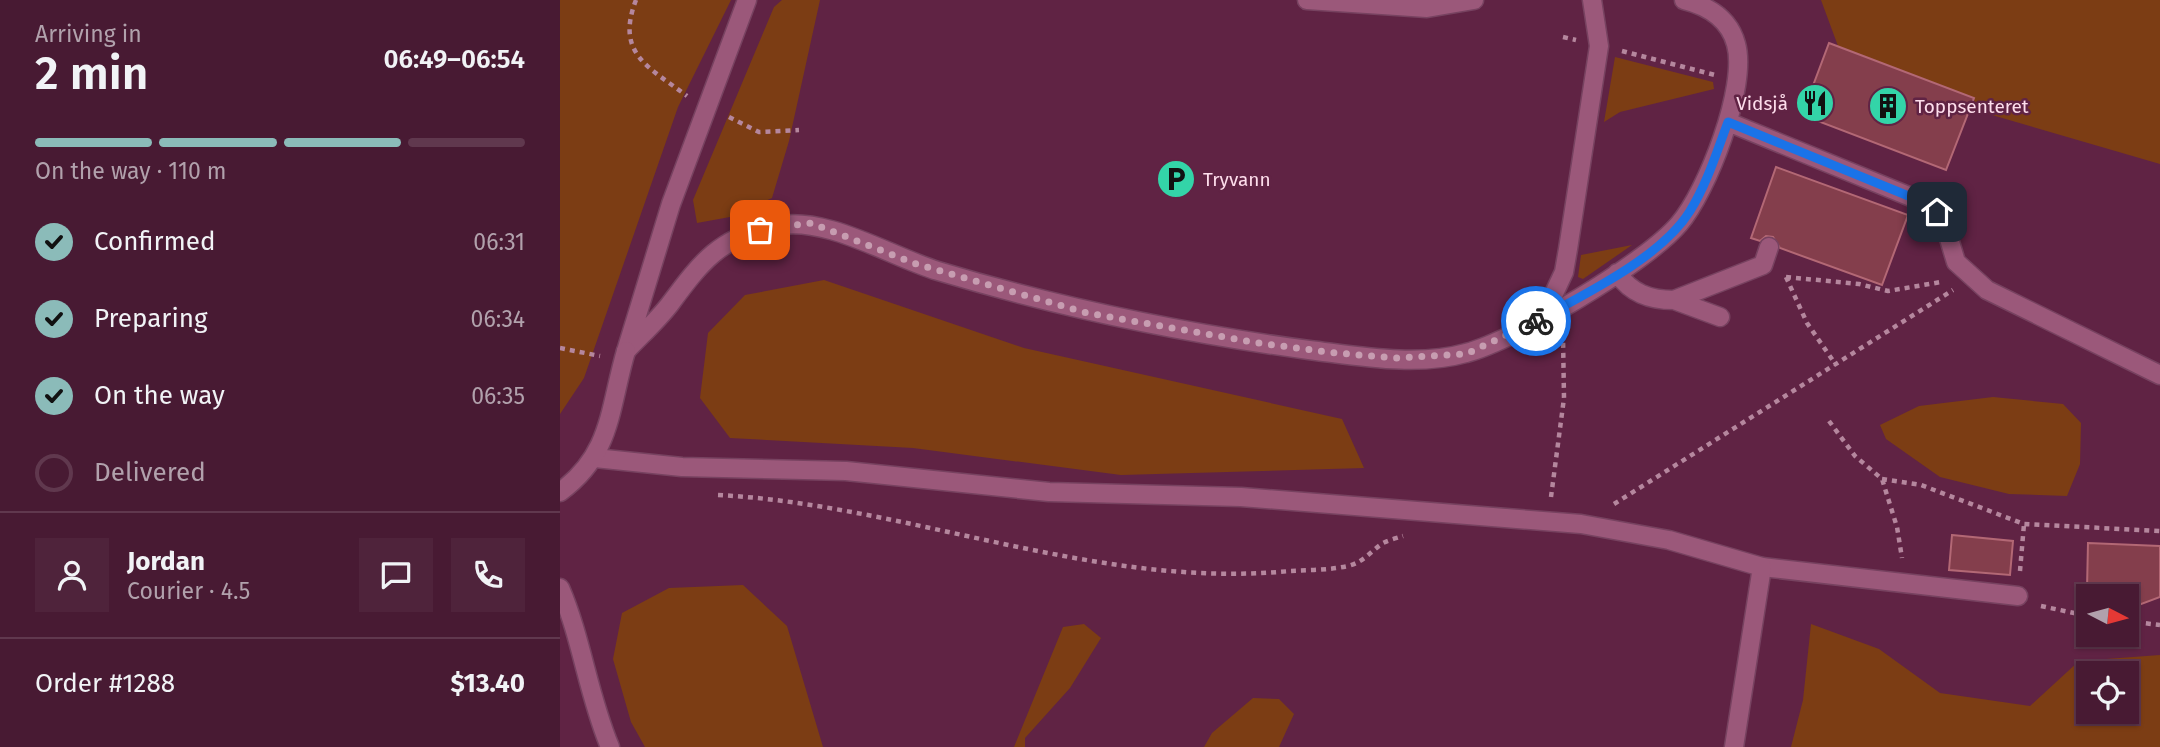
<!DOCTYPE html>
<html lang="en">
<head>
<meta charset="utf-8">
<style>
  body { margin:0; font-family:"Fira Sans",sans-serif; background:#4f233b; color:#f1f3f6; height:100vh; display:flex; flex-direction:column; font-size:26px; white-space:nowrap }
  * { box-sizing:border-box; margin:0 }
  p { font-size:23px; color:#b1a1ac }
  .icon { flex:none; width:38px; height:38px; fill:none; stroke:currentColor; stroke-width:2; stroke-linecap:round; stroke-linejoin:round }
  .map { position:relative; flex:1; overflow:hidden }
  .drawer { display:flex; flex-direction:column; background:#481a33; width:560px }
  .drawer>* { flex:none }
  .needle { width:46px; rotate:96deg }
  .tools { position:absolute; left:1516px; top:584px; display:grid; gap:14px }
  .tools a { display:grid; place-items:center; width:63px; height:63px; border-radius:0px; background:#481a33; box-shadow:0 2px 5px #0004,0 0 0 2px #60384e; font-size:35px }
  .pin { position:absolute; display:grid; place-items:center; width:60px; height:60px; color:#fff; margin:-30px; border-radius:14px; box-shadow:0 4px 10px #0006 }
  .courier { position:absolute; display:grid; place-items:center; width:70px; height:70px; margin:-35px; border:5px solid #1a73e8; border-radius:50%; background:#fff; color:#222; box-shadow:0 2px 9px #0007 }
  .head em { font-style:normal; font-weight:600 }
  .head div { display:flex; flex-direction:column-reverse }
  .head { display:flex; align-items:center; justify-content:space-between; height:119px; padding:0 35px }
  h1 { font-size:46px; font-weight:600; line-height:52px }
  .bar { display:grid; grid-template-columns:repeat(4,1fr); gap:10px 7px; align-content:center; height:84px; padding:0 35px }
  .bar i { height:9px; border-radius:5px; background:#60384e }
  .bar .active { background:#8bbbb9 }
  .bar p { grid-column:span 4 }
  .line { display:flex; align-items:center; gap:18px; padding:0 35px; border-top:2px solid #60384e }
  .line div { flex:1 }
  .round { display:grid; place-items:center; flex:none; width:74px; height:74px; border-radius:0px; background:#4f233b }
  ol { padding:0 35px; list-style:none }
  li { display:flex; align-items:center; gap:21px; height:77px }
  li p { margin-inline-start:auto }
  li .icon { padding:7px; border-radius:50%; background:#8bbbb9; color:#111; stroke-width:4 }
  li:last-child { color:#b1a1ac }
  li i { width:38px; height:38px; border:4px solid #60384e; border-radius:50% }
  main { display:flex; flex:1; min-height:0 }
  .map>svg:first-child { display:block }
  .green { fill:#7c3d14; fill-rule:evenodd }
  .building { fill:#843e4c; stroke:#b36875; stroke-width:2 }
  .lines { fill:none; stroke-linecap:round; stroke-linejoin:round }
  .service-casing { stroke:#774260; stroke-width:21 }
  .minor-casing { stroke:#774260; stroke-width:21 }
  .tertiary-casing { stroke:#774260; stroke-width:21 }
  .path { stroke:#b5879e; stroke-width:4.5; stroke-dasharray:5 5; stroke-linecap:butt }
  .service { stroke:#9b587a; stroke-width:18 }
  .minor { stroke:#9b587a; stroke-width:18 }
  .tertiary { stroke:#9b587a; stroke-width:18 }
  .done { stroke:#c79db1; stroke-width:7; stroke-dasharray:0 12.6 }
  .route { stroke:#1a73e8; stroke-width:9 }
  .labels { text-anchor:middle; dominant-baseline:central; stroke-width:5; stroke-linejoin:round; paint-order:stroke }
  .poi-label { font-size:19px; fill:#fedeec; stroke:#602344; text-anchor:start }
</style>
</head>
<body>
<main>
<section class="drawer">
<div class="head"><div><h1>2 min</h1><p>Arriving in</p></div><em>06:49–06:54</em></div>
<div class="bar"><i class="active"></i><i class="active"></i><i class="active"></i><i></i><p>On the way · 110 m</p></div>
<ol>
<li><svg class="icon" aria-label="check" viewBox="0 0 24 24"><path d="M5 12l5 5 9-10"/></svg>Confirmed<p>06:31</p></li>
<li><svg class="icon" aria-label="check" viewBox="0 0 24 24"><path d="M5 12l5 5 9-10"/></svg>Preparing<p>06:34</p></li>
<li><svg class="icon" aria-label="check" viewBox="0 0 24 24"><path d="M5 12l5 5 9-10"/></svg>On the way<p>06:35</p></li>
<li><i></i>Delivered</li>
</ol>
<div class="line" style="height:126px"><a class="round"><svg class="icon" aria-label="person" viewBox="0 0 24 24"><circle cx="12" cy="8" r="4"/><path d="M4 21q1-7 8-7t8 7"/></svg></a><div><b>Jordan</b><p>Courier · 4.5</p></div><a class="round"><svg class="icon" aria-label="chat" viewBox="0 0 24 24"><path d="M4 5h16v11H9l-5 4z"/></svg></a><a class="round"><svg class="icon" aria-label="phone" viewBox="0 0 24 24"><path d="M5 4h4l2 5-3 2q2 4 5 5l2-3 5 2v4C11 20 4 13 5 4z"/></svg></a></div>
<div class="line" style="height:91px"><div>Order #1288</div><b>$13.40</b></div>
</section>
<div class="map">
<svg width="1600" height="747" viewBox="0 0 1600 747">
  <rect width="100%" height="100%" fill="#602344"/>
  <!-- green -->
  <path class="green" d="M0,0h171l-53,107 -94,271 -24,36z
    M222,0h38l-31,141 -17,57 -42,19 -33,6 -4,-23 81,-193z
    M1261,0h339v164l-312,-91z
    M1055,57l98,25 1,7 -94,23 -16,10z
    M1072,245l-49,34 -5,-2 3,-22z
    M264,280l200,68 318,71 22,49 -243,7 -208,-27 -183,-10 -30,-40 8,-65 37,-38z
    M1433,397l70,7 18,19 -1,41 -13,32 -58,-2 -69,-17 -54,-38 -6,-14 39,-19z
    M183,585l44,41 36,121h-178l-14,-25 -18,-63 9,-46 47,-25z
    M524,624l17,14 -31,50 -45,50v9h-11l49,-120z
    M1251,624l68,25 61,44 90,13 49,-45 81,-6v92h-369l12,-47zM1528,674h38v38h-38z
    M693,698l26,1 15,15 -15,33h-75l8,-14z"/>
  <!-- building -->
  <path class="building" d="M1269,43l145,55 -28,72 -144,-55z
    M1216,167l132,48 -26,70 -102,-37 -7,-11 -7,-1 -6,5 -9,-3z
    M1392,535l61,6 -3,34 -61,-5z
    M1528,543l72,3v51l-24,9 -10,-4v-5h-17l-22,-8z"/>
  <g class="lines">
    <defs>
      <path id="service" d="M747,0l120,8 47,-8
        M1168,122l200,82 16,18 12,40 31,28 173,85
        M1057,273c14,20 32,27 57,27l89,-35 6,-18
        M1114,300l46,17
        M983,317l21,-45 4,-23 31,-203 -7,-46
        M67,348l44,-144 76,-204
        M66,351c14,-15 31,-30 44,-47 31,-42 50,-67 105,-78 51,-11 114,30 163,45 123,37 244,62 371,79 50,6 108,17 157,3 50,-13 180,-90 213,-129 28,-32 69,-138 57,-180 -7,-26 -28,-38 -52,-44
        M1202,567l256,29
        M0,588c22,51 28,107 50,159"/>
      <path id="minor" d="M35,458l87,9 164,4 203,21 192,5 340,27 88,16 93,27 -28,180"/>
      <path id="tertiary" d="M0,492c52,-38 49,-83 66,-141"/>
    </defs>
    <!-- service casing -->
    <use href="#service" class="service-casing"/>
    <!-- minor casing -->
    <use href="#minor" class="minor-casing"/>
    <!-- tertiary casing -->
    <use href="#tertiary" class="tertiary-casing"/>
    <!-- path -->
    <path class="path" d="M76,0c-21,54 13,67 51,96
      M1003,37l13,3
      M1062,51l93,24
      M169,117l30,15 40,-2
      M1226,277l73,7 29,7 53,-9
      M1226,277l21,46 29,42
      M0,348l40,8
      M1269,421l26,35 27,23 15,48 5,31
      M1322,479l39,6 103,39 136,7
      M158,495c192,10 378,95 572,76 19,-1 40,-1 58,-5 16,-4 23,-15 35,-23 6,-3 14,-5 20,-7
      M991,497l13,-99 -1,-62
      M1054,504l339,-214
      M1460,571l4,-47
      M1481,606l47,10
      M1566,621l34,4"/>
    <!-- service -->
    <use href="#service" class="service"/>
    <!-- minor -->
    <use href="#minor" class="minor"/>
    <!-- tertiary -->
    <use href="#tertiary" class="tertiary"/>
  </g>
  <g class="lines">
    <!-- done -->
    <path class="done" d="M200,230l51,-7 105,41 171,49 171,30 78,10 60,5 70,-4 70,-33"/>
    <!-- route -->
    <path class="route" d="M976,321c47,-26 125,-63 154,-110 17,-27 27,-60 38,-89l200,82 9,8"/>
  </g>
  <!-- icons -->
  <defs>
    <symbol id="restaurant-disc" viewBox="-11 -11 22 22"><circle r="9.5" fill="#33d4a8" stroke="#602344"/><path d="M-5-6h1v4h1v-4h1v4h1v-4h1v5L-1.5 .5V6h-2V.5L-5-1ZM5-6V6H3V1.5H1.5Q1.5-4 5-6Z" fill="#111"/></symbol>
    <symbol id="building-disc" viewBox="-11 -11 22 22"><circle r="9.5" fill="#33d4a8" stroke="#602344"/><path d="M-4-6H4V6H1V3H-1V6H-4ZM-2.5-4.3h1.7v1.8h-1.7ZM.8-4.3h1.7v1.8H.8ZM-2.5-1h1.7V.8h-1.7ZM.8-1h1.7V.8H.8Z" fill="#111"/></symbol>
    <symbol id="parking-disc" viewBox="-11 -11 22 22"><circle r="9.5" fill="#33d4a8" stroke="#602344"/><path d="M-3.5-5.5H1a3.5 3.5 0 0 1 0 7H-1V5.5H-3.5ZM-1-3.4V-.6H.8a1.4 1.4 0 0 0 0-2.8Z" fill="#111"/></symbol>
  </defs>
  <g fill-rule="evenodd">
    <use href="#restaurant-disc" x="1233" y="81" width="44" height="44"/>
    <use href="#building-disc" x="1306" y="84" width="44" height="44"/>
    <use href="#parking-disc" x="594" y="157" width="44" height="44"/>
  </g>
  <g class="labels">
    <!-- poi labels -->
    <g class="poi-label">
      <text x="1228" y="103" text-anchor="end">Vidsjå</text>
      <text x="1355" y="106">Toppsenteret</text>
      <text x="643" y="179">Tryvann</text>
    </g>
  </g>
</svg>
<div class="tools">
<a><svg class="needle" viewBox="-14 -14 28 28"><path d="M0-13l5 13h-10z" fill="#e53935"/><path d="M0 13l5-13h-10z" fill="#b1a1ac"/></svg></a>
<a><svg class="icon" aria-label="locate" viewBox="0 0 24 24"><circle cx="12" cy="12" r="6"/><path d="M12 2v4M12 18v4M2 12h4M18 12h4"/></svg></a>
</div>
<div class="pin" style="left:200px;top:230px;background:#ea580c"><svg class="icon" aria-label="bag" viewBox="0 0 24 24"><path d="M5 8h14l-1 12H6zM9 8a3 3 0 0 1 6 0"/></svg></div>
<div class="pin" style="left:1377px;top:212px;background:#1f2937"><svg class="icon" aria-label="home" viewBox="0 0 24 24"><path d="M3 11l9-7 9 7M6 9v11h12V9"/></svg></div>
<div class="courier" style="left:976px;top:321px"><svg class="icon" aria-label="bike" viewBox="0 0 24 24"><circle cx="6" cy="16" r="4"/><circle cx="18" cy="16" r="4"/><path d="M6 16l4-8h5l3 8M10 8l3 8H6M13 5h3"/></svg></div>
</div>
</main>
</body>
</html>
